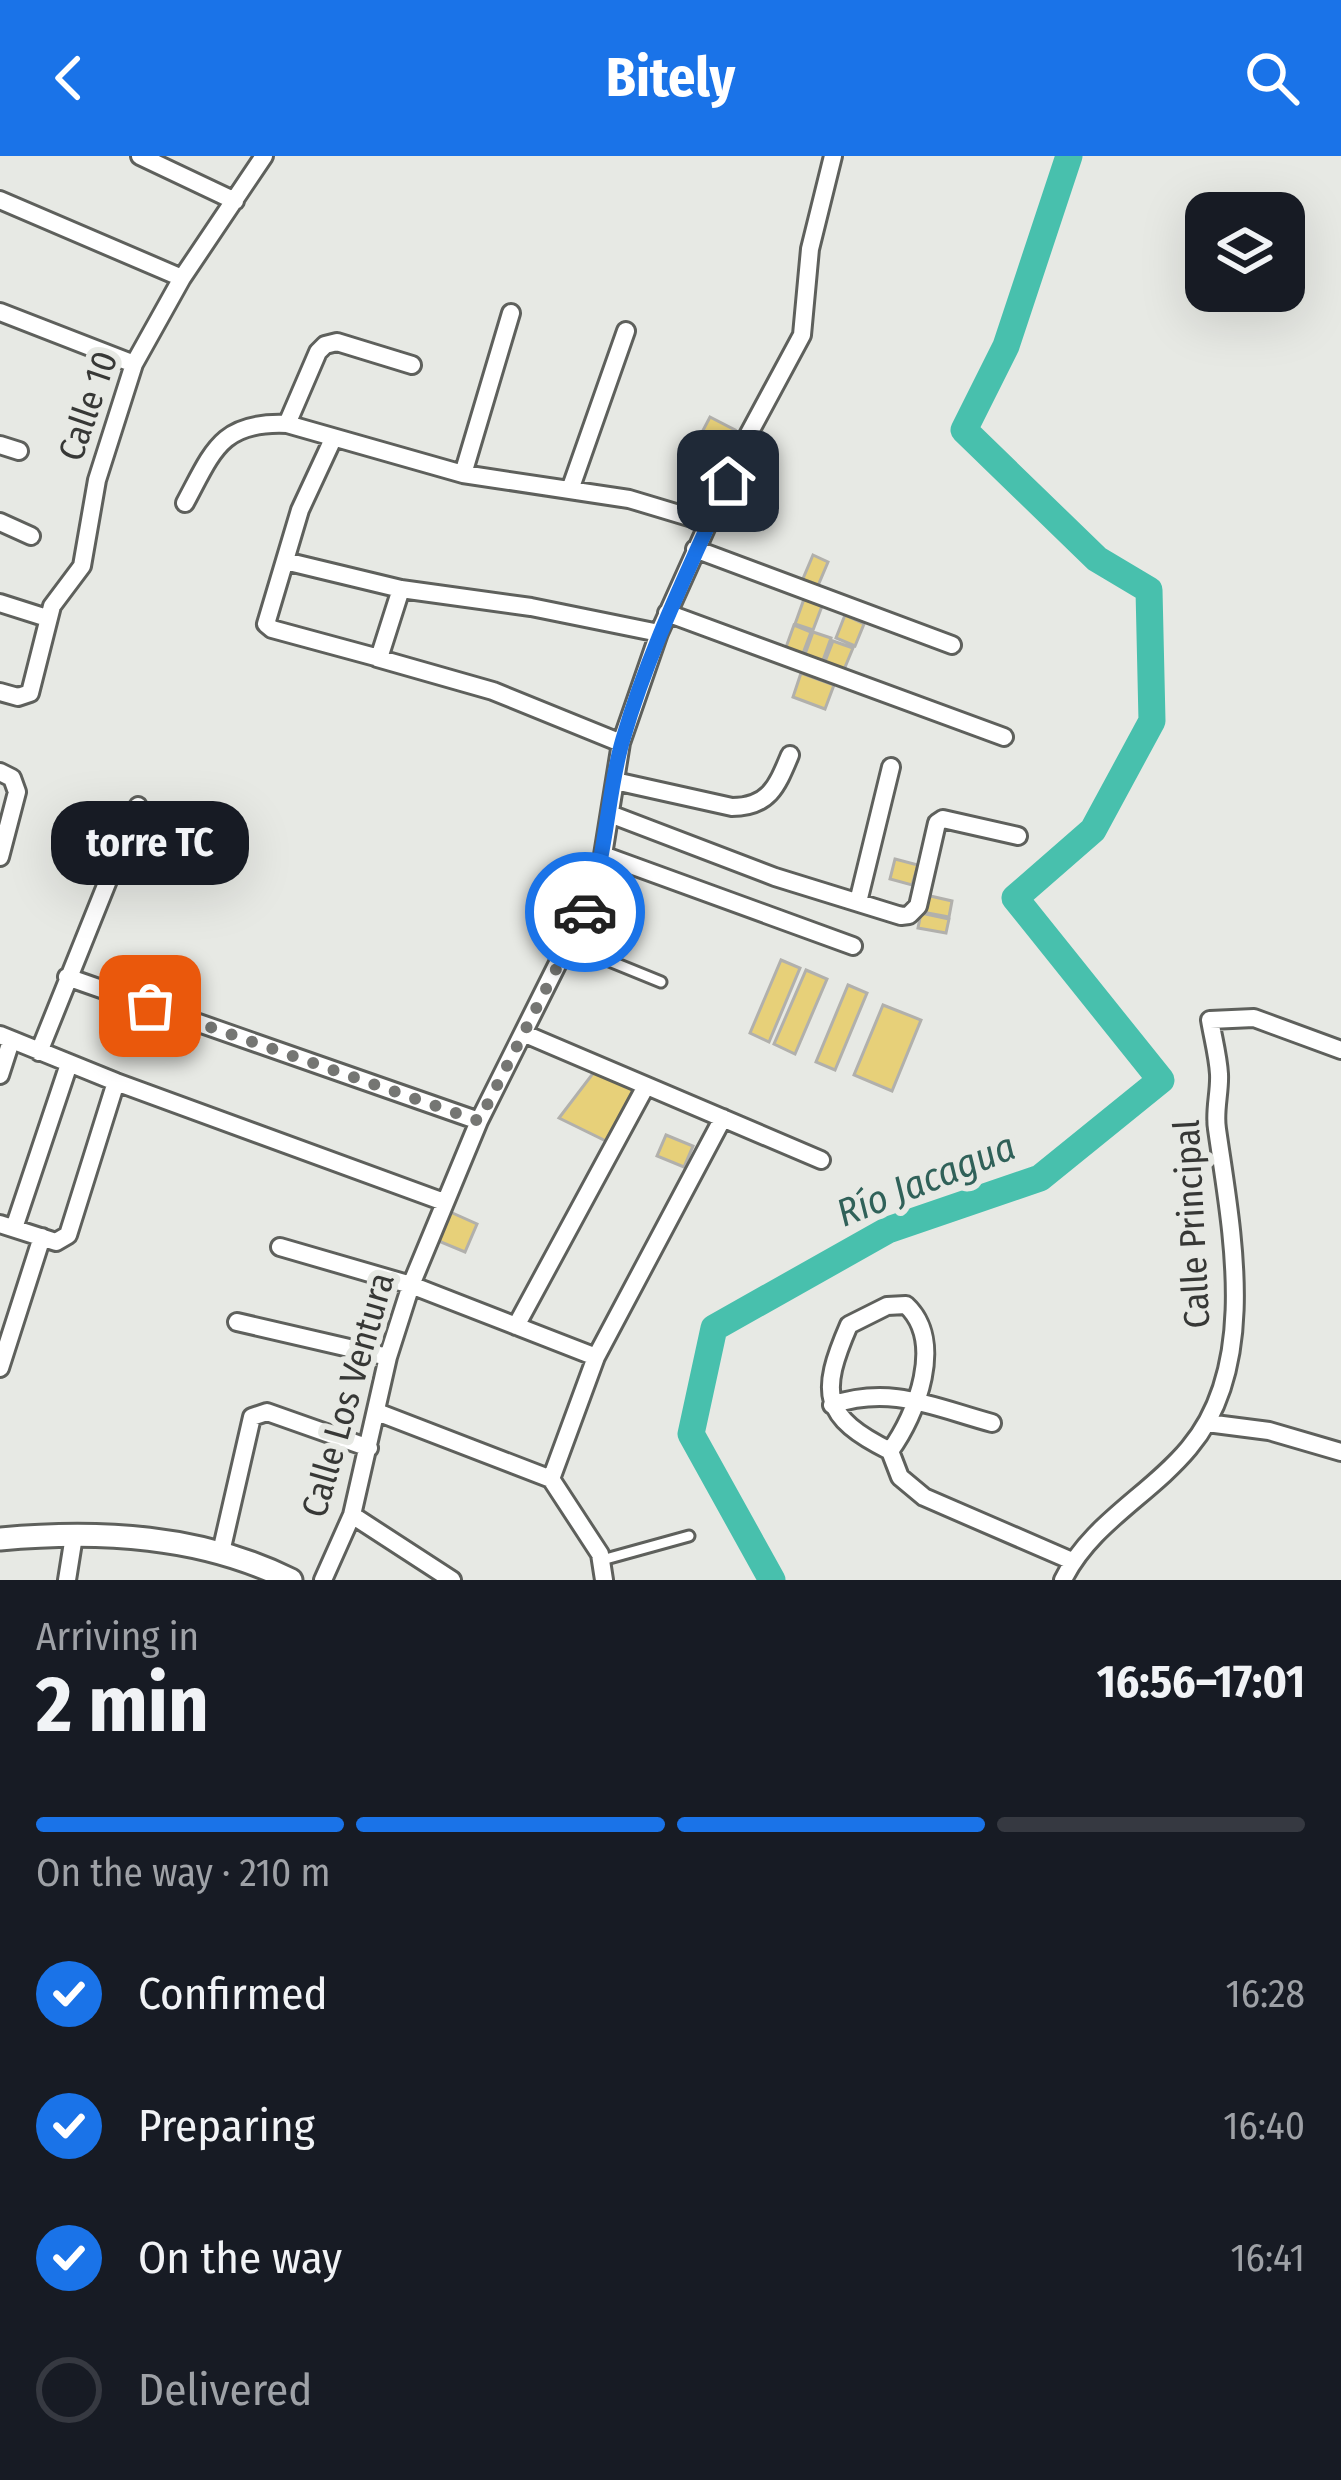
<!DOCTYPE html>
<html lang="en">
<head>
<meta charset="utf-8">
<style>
  body { margin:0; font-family:"Fira Sans Condensed",sans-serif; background:#242831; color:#f1f3f6; height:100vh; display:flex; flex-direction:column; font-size:45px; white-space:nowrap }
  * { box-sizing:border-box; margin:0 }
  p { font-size:39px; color:#9ea1a6 }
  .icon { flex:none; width:66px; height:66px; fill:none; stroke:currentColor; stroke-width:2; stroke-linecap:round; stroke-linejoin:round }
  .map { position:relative; height:1424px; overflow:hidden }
  .panel { display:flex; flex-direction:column; background:#171b24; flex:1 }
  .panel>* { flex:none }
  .buttons { position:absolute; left:1185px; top:36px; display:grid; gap:24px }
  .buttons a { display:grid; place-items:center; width:120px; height:120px; border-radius:24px; background:#171b24; box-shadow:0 12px 48px #0002; font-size:60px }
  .pin { position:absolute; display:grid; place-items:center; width:102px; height:102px; color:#fff; margin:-51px; border-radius:24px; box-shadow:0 6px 18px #0006 }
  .courier { position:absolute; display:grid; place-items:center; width:120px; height:120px; margin:-60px; border:9px solid #1a73e8; border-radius:50%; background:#fff; color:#222; box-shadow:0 3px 15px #0007 }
  .bubble { position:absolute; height:84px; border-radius:36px; background:#171b24; box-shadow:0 12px 48px #0002; font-size:39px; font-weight:700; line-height:84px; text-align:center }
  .overview em { font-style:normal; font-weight:700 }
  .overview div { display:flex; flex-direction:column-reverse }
  .overview { display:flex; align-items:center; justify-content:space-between; height:204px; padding:0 36px }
  h1 { font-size:78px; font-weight:700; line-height:90px }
  .bar { display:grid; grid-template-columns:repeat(4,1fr); gap:18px 12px; align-content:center; height:144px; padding:0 36px }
  .bar i { height:15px; border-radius:9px; background:#363941 }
  .bar .on { background:#1a73e8 }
  .bar p { grid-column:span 4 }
  ol { padding:0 36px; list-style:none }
  li { display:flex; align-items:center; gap:36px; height:132px }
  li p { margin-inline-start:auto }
  li .icon { padding:12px; border-radius:50%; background:#1a73e8; color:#fff; stroke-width:4 }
  li:last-child { color:#9ea1a6 }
  li i { width:66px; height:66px; border:6px solid #363941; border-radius:50% }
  header { display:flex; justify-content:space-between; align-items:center; height:156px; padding:0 36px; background:#1a73e8; color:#fff; font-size:54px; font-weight:700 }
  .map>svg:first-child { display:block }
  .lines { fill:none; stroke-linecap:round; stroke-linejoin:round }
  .river { stroke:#48c0ad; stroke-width:27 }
  .building { fill:#e7d079; stroke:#b1b0ac; stroke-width:3 }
  .service-casing { stroke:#5e605c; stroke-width:15 }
  .minor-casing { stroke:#5e605c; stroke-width:22 }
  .tertiary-casing { stroke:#5e605c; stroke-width:27 }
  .service { stroke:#fff; stroke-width:9 }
  .minor { stroke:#fff; stroke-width:16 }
  .tertiary { stroke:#fff; stroke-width:21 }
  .done { stroke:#757673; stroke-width:12; stroke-dasharray:0 21.6 }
  .route { stroke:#1a73e8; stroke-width:15 }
  .labels { text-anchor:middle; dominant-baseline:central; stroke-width:12; stroke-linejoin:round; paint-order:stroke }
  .street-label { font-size:36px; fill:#373836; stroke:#e7e9e4 }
  .water-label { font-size:39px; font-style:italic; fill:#306159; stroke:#e7e9e4 }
</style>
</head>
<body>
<header><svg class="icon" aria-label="back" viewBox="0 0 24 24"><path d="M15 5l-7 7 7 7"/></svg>Bitely<svg class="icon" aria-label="search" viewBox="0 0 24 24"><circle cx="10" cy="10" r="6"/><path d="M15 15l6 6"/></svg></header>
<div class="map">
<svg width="1341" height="1424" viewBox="0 0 1341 1424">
  <rect width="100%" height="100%" fill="#e7e9e4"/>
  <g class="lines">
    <!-- river -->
    <path class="river" d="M772,1424l-81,-146 23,-106 174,-98 152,-52 121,-98 -146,-182 78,-68 59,-109 -3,-131 -52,-31 -133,-129 42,-84 63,-190"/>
  </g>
  <!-- building -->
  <path class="building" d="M710,261l25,13 -10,19 -25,-13z
    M813,399l15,7 -11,26 -15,-7z
    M804,443l18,7 -9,24 -18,-6z
    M845,459l19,9 -9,22 -19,-8z
    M794,469l17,7 -9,24 -17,-6z
    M813,476l18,6 -9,25 -18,-6z
    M833,485l20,7 -10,24 -19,-8z
    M801,517l33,12 -9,24 -32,-12z
    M895,703l23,6 -6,20 -22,-6z
    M926,739l26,6 -3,16 -27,-5z
    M921,757l28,6 -3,14 -28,-5z
    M781,804l19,8 -31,74 -19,-9z
    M806,814l21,9 -32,75 -21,-10z
    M848,829l19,8 -32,77 -19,-8z
    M883,849l38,15 -29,71 -38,-16z
    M594,916l40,17 -28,52 -47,-23z
    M666,979l27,11 -9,21 -27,-11z
    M448,1055l29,13 -12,28 -29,-12z"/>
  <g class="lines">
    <defs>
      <path id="service" d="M570,789l91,37
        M602,1404l87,-24"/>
      <path id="minor" d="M140,0l95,45
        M0,44l182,78
        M0,156l134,52
        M287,268l31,-72 7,-7 12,-3 75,23
        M333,283l-33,71 -34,114 6,5 107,29 22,-69
        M0,289l19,6
        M463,318l48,-161
        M571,331l55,-156
        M185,347c28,-52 36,-82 102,-79l176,50 166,25 80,24
        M0,366l31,14
        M695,393l257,96
        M285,405l116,28 130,18 128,26
        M0,447l47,15
        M667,457l337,124
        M377,502l116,33 128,52
        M0,536l18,5 12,-4 22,-87 30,-40 15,-86 37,-116 48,-86 82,-122
        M0,616l12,6 5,14 -17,65
        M615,625l117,26c37,0 45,-21 58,-52
        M610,658l165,63 126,39 8,-1 9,-9 19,-83 6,-4 75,17
        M603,699l250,91
        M858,746l33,-135
        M67,821l412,144
        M525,878l296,126
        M0,879l116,47 328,120
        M39,896l99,-246
        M0,919l11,-34
        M0,1068l56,18 12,-7 48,-153
        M14,1072l55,-164
        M280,1091l131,38 185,72
        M237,1166l151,35
        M516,1170l130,-240
        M0,1212l42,-131
        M832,1249c59,-20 101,2 160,18
        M377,1256l174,67 49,75 4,26
        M1207,1267l62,8 72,21
        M890,1295c-68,-34 -71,-57 -41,-126l38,-19 19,-1c39,36 11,109 -16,146l10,26 24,20 148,64
        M551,1323l45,-122 127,-239
        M352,1359l100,65
        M221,1396l31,-135 15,-5 102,36
        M67,1424l7,-44
        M323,1424l29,-65 36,-158 23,-72 68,-164 112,-224 12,-42 18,-112 38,-110 87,-194 56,-104 8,-86 23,-93
        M1063,1424c27,-56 87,-85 126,-132 71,-84 42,-220 28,-319 -3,-18 3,-37 2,-55 -1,-18 -6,-36 -9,-54l44,-2 87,32"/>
      <path id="tertiary" d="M0,1383c99,-9 201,-4 291,41"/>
    </defs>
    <!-- service casing -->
    <use href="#service" class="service-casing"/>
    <!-- minor casing -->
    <use href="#minor" class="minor-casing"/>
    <!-- tertiary casing -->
    <use href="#tertiary" class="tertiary-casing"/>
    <!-- service -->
    <use href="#service" class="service"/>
    <!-- minor -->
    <use href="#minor" class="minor"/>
    <!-- tertiary -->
    <use href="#tertiary" class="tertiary"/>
  </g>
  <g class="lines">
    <!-- done -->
    <path class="done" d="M150,850l329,115 106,-209"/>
    <!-- route -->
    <path class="route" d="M585,756c23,-56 21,-116 38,-173 26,-90 67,-172 105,-258"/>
  </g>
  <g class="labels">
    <!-- street labels -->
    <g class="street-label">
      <text transform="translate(88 250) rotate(-71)">Calle 10</text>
      <text transform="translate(1192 1068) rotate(-93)">Calle Principal</text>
      <text transform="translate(348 1239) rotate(-74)">Calle Los Ventura</text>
    </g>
    <!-- water labels -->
    <g class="water-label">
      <text transform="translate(926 1024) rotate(-22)">Río Jacagua</text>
    </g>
  </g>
</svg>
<div class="buttons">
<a><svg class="icon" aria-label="layers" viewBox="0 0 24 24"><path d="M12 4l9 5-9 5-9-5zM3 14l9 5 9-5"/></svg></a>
</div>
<div class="pin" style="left:150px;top:850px;background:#ea580c"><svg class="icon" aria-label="bag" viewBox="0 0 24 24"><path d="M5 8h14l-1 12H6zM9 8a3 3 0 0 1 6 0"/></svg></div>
<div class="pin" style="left:728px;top:325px;background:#1f2937"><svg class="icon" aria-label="home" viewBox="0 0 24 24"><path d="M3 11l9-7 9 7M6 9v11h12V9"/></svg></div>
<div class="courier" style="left:585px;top:756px"><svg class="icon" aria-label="car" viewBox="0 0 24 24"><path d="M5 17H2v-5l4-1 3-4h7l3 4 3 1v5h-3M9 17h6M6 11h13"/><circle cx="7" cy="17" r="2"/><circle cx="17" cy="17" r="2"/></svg></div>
<div class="bubble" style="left:51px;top:645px;width:198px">torre TC</div>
</div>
<section class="panel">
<div class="overview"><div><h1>2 min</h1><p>Arriving in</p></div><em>16:56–17:01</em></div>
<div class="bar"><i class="on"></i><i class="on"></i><i class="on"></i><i></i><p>On the way · 210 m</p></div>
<ol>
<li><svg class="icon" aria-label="check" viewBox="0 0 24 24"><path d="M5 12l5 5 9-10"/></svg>Confirmed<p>16:28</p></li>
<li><svg class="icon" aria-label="check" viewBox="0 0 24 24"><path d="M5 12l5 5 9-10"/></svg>Preparing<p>16:40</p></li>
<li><svg class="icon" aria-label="check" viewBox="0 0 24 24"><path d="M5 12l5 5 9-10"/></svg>On the way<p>16:41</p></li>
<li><i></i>Delivered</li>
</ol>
</section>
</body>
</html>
